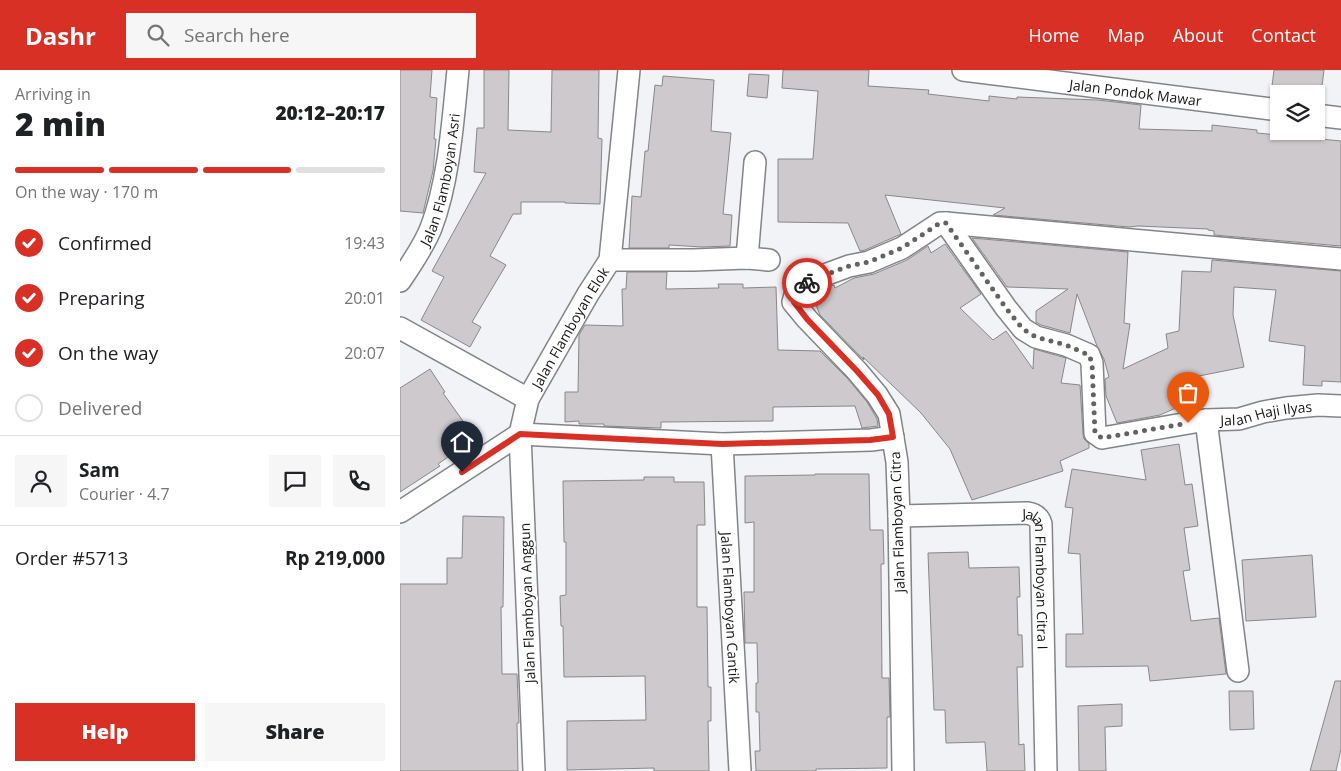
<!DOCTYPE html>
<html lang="en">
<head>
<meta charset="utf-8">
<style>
  body { margin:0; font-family:"Open Sans",sans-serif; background:#f6f6f6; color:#202124; height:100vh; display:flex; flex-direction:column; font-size:19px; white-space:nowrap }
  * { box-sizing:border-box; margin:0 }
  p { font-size:16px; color:#757577 }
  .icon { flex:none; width:28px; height:28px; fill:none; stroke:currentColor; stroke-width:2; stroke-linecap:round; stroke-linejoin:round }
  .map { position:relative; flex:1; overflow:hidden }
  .drawer { display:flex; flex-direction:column; background:#fff; width:400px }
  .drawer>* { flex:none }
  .controls { position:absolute; left:870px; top:15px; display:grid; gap:10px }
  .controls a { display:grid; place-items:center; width:55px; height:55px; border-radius:0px; background:#fff; box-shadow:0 1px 4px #0004; font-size:25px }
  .pin { position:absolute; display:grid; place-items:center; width:42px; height:42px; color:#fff; margin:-51px -21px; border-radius:50% 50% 50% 0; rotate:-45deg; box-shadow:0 0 5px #0007 }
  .pin .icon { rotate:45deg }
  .courier { position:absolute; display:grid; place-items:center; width:50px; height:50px; margin:-25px; border:4px solid #d93025; border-radius:50%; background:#fff; color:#222; box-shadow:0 1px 6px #0007 }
  .overview em { font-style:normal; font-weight:800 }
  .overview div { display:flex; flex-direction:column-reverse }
  .overview { display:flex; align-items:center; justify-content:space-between; height:85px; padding:0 15px }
  h1 { font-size:32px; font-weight:800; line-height:38px }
  .bar { display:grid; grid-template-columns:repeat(4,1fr); gap:8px 5px; align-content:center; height:60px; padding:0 15px }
  .bar i { height:6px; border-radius:4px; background:#e0e0e0 }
  .bar .active { background:#d93025 }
  .bar p { grid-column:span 4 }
  .line { display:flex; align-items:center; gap:12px; padding:0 15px; border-top:1px solid #e0e0e0 }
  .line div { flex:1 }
  .round { display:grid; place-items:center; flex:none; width:52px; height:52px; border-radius:0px; background:#f6f6f6 }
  ol { padding:0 15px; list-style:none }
  li { display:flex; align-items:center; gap:15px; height:55px }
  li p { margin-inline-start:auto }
  li .icon { padding:5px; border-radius:50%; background:#d93025; color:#fff; stroke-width:4 }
  li:last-child { color:#757577 }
  li i { width:28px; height:28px; border:2px solid #e0e0e0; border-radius:50% }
  .button { display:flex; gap:10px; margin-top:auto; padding:10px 15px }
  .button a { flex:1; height:58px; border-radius:0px; background:#d93025; color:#fff; font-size:20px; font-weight:800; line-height:58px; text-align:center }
  .button a+a { background:#f6f6f6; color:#202124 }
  header { display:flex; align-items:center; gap:30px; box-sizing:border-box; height:70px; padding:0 25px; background:#d93025; color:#fff }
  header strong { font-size:24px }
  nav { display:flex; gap:28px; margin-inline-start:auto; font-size:18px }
  .search { width:350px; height:45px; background:#f6f6f6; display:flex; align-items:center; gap:12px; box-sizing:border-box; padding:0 18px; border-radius:0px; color:#757577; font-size:19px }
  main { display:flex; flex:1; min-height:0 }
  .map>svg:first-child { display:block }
  .building { fill:#cdc9cc; stroke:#8a8789 }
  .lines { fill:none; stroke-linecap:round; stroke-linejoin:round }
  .minor-casing { stroke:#828487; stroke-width:24 }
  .minor { stroke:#fff; stroke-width:21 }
  .done { stroke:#626365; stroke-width:5; stroke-dasharray:0 9 }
  .route { stroke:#d93025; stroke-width:6 }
  .labels { text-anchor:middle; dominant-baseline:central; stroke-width:4.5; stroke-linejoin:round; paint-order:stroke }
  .street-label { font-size:14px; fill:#151516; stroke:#fff }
</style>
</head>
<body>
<header>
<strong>Dashr</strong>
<div class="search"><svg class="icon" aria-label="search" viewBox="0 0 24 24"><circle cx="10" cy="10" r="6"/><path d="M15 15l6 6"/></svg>Search here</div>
<nav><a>Home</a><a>Map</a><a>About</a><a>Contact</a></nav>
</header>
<main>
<section class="drawer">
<div class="overview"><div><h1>2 min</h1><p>Arriving in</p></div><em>20:12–20:17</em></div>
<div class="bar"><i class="active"></i><i class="active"></i><i class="active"></i><i></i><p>On the way · 170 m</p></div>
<ol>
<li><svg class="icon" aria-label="check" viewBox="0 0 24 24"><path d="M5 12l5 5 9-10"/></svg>Confirmed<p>19:43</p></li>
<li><svg class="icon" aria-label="check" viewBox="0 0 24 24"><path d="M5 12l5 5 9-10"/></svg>Preparing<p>20:01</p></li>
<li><svg class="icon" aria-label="check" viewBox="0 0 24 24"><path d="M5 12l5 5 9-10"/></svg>On the way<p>20:07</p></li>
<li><i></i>Delivered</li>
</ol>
<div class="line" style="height:90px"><a class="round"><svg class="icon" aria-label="person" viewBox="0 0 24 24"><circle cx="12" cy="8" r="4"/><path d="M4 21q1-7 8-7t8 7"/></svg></a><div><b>Sam</b><p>Courier · 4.7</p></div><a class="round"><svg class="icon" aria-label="chat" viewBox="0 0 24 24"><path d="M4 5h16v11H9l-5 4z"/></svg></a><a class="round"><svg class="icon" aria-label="phone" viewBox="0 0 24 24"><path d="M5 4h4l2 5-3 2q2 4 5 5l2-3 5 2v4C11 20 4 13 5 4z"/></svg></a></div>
<div class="line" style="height:65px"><div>Order #5713</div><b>Rp 219,000</b></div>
<div class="button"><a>Help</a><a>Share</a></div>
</section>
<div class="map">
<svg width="941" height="701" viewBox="0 0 941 701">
  <rect width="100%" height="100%" fill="#f2f3f7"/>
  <!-- building -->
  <path class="building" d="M0,0h32l-2,27 7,1 -3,41h2l-3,32 -10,42 -23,-2z
    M84,0h25l-1,60 43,2 1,-62h47l-1,68 4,1 -2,65 -35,-1v-1h-44v12h-8l-23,42 16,9 -34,57 9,5 -11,20 -49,-27 23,-43 -12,-6 54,-98 -12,-1 3,-44h7z
    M383,0h86l-1,16 61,4 -1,4 61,7v-5l28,3v-2l81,3 43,5 -2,24 73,2v-6l45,5v3l84,8v105l-127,-11v-4l-6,-1v-1l-70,-3 -9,1 -136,-12 12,-7 -120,-13 16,39 -36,16 -5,1 -12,-28 -70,-1v-63h35l5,-68 -36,-3z
    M874,0h50l-3,24h-50z
    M349,4l20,1 -2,23 -20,-2z
    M263,6l51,4 -3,51 20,2 -8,81 9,1 -2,31 -28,1 -33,-2v3h-40l3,-52 9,1 4,-46h3l7,-66 7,1z
    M572,168l156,14 -4,71 6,1 -7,45 45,-21 -2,-14 13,-3 3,-60 29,1 1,-12 129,11v111l-19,-1v5l-19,-1 2,-39 -36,-5 7,-51 -42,-3 -1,28 11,52 -70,14 4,9 -7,3 7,14 -18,8 -43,8 -11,-27 -1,-17 4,-2 -5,-18 -7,-13 -20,-52 -7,39 -29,-8 -5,-3v-11l32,-22 -61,-2z
    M545,174l36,50 -21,14 33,32 13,-9 27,38 1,-20 32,9 -5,25 19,2 3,49 1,5 5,5v4l-29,13 3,10 -91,29 -22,-51 -29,-36 -58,-56 1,3 -44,-45 -8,-20 5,-4 17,-6 1,3 19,-10 20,-4 33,-14 21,-14 3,7z
    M227,202h40l-1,17 53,-1 -1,-4h25v4l33,-1 2,63 42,1 28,28 19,23 10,17 1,7 -16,2 -7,-22 -82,1v14l-112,1v6l-57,-2v-2h-25v-3l-14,1v-30h13l1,-57 6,-10 38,1 -1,-37h4z
    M30,299l15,23 -2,1 32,45 -37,26 2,2 -40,26v-104z
    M779,374l6,41 7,-1 6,42 -14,2 6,42 -7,1 8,50 28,-3 7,56 -76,7 -2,-15 -82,1v-33h17l-3,-80 -12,-1 5,-45 -8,-1 7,-38 74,11 -5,-30z
    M415,404h54l1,56h13l1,34h-3l1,114h7l1,39h-3v51l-71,1v2h-60l-1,-20h5l-1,-39h-3v-29h2l-1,-40h-12l-1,-51h10v-70l-9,1v-47l70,-1z
    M244,407h30v5h30l1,43h-8v82h10l1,80h3v34h-3l1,50h-55v-3l-87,2v-49l79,-1 -1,-44 -81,1 -1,-51h-2l-1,-30 6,-1v-53h-2l-1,-61 81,-1z
    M63,446l41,1 -1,90h-2l1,67h15l2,49h-2l1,48h-118v-187h47v-26h15z
    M568,482l1,16 50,-1 1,30h-3l1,38h4l1,32h-6l2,78 5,-1 1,27h-38l-2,-29 -39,1 -1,-33h-11l-6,-157z
    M912,485l4,62 -70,4 -4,-61z
    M935,611h6v68l-5,22h-26z
    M829,621h24l1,38 -24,1z
    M722,634v22l-17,1 1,44h-27l-1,-65z"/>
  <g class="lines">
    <defs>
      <g id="minor">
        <path id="s1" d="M563,0l316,40"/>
        <path d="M916,45l25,3"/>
        <path id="s2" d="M546,153l60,85 17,21 13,8 30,8 23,10 3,8 3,70 7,5 104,-18 33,-1 24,-7 23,-4 32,-3 23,1"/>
        <path d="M347,188l8,-96"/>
        <path d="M210,190h83l54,-2 22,2"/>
        <path id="s3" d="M0,211c10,-15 24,-35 31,-53 18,-47 22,-108 27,-158"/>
        <path d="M0,258l128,71"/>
        <path d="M806,350l32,251"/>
        <path d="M120,364l202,10 149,-4 22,-3"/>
        <path id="s4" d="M322,374l18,327"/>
        <path d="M0,442l120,-78"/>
        <path id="s5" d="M499,446l128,-3c7,1 12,4 14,11l5,247"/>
        <path id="s6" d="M134,701l-14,-337 8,-35 60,-105 22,-34 19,-190"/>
        <path d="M503,701l-4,-255 -2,-54 -8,-48 -12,-19 -20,-24 -50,-52 -14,-17 3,-10 15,-12 38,-14 20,-4 33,-14 38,-25h6l395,36"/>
      </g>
    </defs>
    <!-- minor casing -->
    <use href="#minor" class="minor-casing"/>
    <!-- minor -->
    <use href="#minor" class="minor"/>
  </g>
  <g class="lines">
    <!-- done -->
    <path class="done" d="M407,213l4,-3 38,-14 20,-4 33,-14 38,-25h6l60,85 17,21 13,8 30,8 23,10 3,8 3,70 7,5 86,-15"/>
    <!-- route -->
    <path class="route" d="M62,402l58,-38 202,10 148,-4 23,-3 -4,-23 -11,-19 -21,-24 -50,-52 -13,-17 2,-10 11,-9"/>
  </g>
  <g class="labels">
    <!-- street labels -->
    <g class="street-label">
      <text stroke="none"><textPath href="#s1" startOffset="174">Jalan Pondok Mawar</textPath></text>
      <text stroke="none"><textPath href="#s3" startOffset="111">Jalan Flamboyan Asri</textPath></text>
      <text stroke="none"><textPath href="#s6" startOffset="456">Jalan Flamboyan Elok</textPath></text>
      <text stroke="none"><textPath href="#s2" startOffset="456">Jalan Haji Ilyas</textPath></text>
      <text transform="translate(497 452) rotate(-92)">Jalan Flamboyan Citra</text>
      <text stroke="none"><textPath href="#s5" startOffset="198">Jalan Flamboyan Citra I</textPath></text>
      <text transform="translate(127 533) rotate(-92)">Jalan Flamboyan Anggun</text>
      <text stroke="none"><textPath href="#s4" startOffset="164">Jalan Flamboyan Cantik</textPath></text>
    </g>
  </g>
</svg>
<div class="controls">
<a><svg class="icon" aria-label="layers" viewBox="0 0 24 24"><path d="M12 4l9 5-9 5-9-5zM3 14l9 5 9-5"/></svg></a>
</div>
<div class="pin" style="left:788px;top:353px;background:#ea580c"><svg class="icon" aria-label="bag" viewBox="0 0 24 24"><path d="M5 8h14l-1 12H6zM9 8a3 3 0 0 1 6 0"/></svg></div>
<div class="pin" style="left:62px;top:402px;background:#1f2937"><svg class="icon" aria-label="home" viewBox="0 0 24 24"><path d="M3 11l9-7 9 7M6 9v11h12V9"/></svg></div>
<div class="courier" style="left:407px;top:213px"><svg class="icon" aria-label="bike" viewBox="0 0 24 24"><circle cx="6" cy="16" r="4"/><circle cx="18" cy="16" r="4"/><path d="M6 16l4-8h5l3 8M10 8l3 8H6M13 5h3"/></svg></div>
</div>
</main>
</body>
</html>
